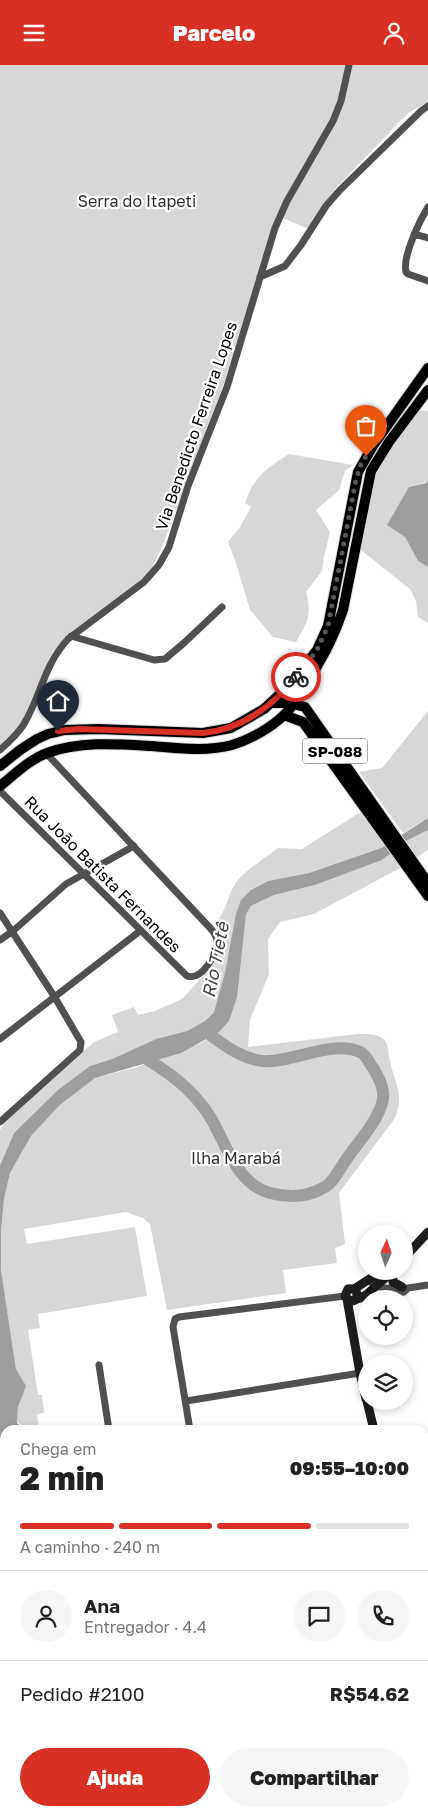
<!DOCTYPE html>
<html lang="pt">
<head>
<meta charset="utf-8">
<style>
  body { margin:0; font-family:"Golos Text",sans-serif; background:#f6f6f6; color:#222; height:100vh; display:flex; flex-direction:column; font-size:19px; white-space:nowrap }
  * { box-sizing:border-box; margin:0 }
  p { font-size:16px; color:#767676 }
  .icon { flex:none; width:28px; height:28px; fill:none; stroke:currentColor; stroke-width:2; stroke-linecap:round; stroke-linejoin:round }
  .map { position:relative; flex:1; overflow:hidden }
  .drawer { position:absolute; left:0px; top:1360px; width:429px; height:391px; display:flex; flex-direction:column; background:#fff; border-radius:15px 15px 0 0; box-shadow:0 2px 8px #0003 }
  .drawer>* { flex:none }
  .needle { width:32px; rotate:3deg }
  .tools { position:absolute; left:358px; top:1160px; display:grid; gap:10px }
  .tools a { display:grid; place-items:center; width:55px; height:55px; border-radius:50%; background:#fff; box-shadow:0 2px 8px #0003; font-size:25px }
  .pin { position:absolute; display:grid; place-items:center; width:42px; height:42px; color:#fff; margin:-51px -21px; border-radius:50% 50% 50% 0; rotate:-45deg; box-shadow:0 0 5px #0007 }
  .pin .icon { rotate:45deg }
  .courier { position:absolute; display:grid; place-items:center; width:50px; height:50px; margin:-25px; border:4px solid #d93025; border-radius:50%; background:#fff; color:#222; box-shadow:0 1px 6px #0007 }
  .head em { font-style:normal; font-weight:800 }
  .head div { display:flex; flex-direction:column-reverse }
  .head { display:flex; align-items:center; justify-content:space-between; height:85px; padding:0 20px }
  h1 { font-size:32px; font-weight:800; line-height:38px }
  .bar { display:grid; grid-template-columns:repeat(4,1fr); gap:8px 5px; align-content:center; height:60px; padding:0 20px }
  .bar i { height:6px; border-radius:4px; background:#e0e0e0 }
  .bar .selected { background:#d93025 }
  .bar p { grid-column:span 4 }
  .line { display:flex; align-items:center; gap:12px; padding:0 20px; border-top:1px solid #e0e0e0 }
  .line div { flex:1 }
  .round { display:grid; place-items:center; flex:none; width:52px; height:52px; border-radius:26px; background:#f6f6f6 }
  .primary-button { display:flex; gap:10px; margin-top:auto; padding:10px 20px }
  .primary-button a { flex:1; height:58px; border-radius:30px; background:#d93025; color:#fff; font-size:20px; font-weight:800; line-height:58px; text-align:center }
  .primary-button a+a { background:#f6f6f6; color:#222 }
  header { display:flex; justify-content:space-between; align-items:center; height:65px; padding:0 20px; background:#d93025; color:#fff; font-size:22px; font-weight:800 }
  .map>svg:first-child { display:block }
  .green { fill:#d7d7d7 }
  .water { fill:#9e9e9e }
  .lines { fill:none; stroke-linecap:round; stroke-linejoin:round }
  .river { stroke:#9e9e9e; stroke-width:12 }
  .primary-casing { stroke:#dbdbdb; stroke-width:12 }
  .street { stroke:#505050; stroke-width:7 }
  .secondary { stroke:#1d1d1d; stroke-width:9 }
  .primary { stroke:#000; stroke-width:10 }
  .done { stroke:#595959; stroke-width:5; stroke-dasharray:0 9 }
  .route { stroke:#d93025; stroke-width:6 }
  .labels { text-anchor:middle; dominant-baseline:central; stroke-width:4.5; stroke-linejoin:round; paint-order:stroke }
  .shield { fill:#fff; stroke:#4c4c4c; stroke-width:1 }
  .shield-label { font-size:15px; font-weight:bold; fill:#000 }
  .park-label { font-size:16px; fill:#2e2e2e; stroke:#fff }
  .street-label { font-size:16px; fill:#000; stroke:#fff }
  .water-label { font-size:18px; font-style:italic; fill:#3f3f3f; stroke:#fff }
</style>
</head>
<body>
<header><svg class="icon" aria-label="menu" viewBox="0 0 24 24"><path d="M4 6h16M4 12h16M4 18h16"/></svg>Parcelo<svg class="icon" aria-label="person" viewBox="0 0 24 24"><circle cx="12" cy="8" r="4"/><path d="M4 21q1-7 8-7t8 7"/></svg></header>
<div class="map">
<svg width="428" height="1751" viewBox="0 0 428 1751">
  <rect width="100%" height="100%" fill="#fff"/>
  <!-- green -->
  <path class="green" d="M0,0h428v37l-20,11 -73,76 -26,40 -31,-13 -7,16 -48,154 -59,156 -14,30 -13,13 -73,53 -12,15 -33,75 -19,17z
    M419,345l9,1v69l-2,2 -17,5 -4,50 13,24 10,6v56l-10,-6 -2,-16 -6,-12 -49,-39c4,-25 6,-58 16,-80 10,-21 28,-40 42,-60z
    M289,389l64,11 -8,6 -6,19 -23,20 14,22 -6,25 -2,14 -16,21c6,24 2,29 -10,50l-23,-5 -23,-27 -14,-47 -8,-21 12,-15 11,-20 -6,-4c9,-27 21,-34 44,-49z
    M428,646v107l-25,15 -44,-61 23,-4z
    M362,746l24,33 -5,4 -72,25 -41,8 -17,9 -37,122 -9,9 -18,10 -31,8 -44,20 -22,7 -76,67 -14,31v-34l7,-12 87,-76 24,-10 -6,-17 22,-8 4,8 17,-4 27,-12 31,-34 8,-27 -5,-16c11,-11 11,-26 19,-38 8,-12 31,-27 43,-36l24,1z
    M428,765v20l-26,17 -88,47 -34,8 -12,17 1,35 -19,46 -2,27 110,-13c9,0 22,-1 28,8 3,5 2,14 4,19 5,24 16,35 3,60l-54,72 6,51 -10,4 2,15 -54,7 3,23 -119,17 -17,-86 -7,-6 -17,-6 -102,17 3,15 108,-17 12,69 -109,18 2,14 -12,2 10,65h4l2,18 -7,1 2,16h-12l-10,-9 1,-14 7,-21 -9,-17 -15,-99v-38l3,-33 6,-26 21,-37 29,-31 35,-27 42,-11 64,-24 18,-11 10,-11 17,-108 5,-7 23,-11 41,-10 67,-25 26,-20z
    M5,1387v64l-5,5v-64z"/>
  <!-- water -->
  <path class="water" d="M428,415v87l-10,-6 -13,-24 -18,-12 22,-38 17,-4z
    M428,753v12l-20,10 -26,20 -67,25 -41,10 -23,11 -5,8 -9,83 -8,24 -10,11 -38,21 -86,25 -35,27 -29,31 -21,37 -6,26 -3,33v38l15,99 10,17 -8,21 -1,16 9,7h-21v22l-5,5v-292l14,-32 44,-43 32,-24 22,-7 44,-20 31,-8 18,-10 9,-9 11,-39 11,-59 5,-14 10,-10 17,-9 41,-8 72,-25z"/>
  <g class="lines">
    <!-- river -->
    <path class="river" d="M145,993c25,15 45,30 62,54 19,28 27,71 63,81 19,5 38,4 55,-6 9,-5 16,-21 23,-30 11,-16 38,-45 35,-65 -1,-9 -5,-16 -10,-24 -3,-4 -7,-12 -11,-15 -29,-15 -70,11 -100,8 -21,-3 -37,-15 -53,-27"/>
    <defs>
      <path id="primary" d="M271,638h18l16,4 123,176
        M284,650l19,7 125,174
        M0,701l20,-16 17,-11 11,-5 17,-4 33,-1 105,4 28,-5 33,-19 26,-24 27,-35 11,-24 30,-154 16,-28 54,-76
        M0,721c15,-12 29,-26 47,-33 34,-12 70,-9 105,-7 26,2 54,6 80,-1 17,-5 39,-17 52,-30 11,-10 19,-25 26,-37 15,-25 24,-41 33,-68l28,-139 18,-29 39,-52"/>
    </defs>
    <!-- primary casing -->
    <use href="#primary" class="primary-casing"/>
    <!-- street -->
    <path class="street" d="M428,142c-8,13 -26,50 -22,65l2,2 20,7
      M414,169l14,4
      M260,212l25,-11 16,-21 25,-39 14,-16 81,-79 7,-5
      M71,571l83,24 11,-1 20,-17 37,-35
      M0,685c9,-8 18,-16 24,-26 17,-29 20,-59 44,-85l76,-57 15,-17 10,-18 19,-61 39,-99 48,-159 12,-27 46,-80 8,-20 8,-36
      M0,726l187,185c14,5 28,-19 30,-31 1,-6 -2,-11 -5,-15l-166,-177
      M0,848l54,83 27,46 -1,8 -80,72
      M0,875l13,-9 53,-47 68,-38
      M0,974l140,-108
      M369,1216c13,10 18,7 34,6
      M361,1234l43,-7 4,-4 20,-3
      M99,1300l10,65
      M186,1336l174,-28
      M190,1365l-17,-103 2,-8 4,-2 166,-21
      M424,1380l4,-1
      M424,1483l4,-1
      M0,1543h5
      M424,1585h4
      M0,1639l5,14
      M424,1676h4
      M103,1746l1,5"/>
    <!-- secondary -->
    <path class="secondary" d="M404,1193l24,-26
      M392,1208l1,9 9,5
      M354,1224l28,-18
      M347,1234l13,74 6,26
      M353,1236l13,-6 27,-24
      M353,1236l-6,-2 -2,-3 3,-7c5,-1 9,1 9,6l-1,4
      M367,1336l7,29
      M0,1693l5,-2
      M424,1714l4,27
      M231,1746l1,5"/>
    <!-- primary -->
    <use href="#primary" class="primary"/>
  </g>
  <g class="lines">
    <!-- done -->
    <path class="done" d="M296,612l21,-27 11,-24 28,-146 5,-16 5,-8"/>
    <!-- route -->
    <path class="route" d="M58,666l20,-2 125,4c38,-4 69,-26 93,-56"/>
  </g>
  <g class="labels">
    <!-- shield labels -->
    <rect class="shield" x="302.5" y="673.5" width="65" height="25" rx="4"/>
    <g class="shield-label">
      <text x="335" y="686">SP-088</text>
    </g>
    <!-- park labels -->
    <g class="park-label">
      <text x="137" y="136">Serra do Itapeti</text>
      <text x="236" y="1093">Ilha Marabá</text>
    </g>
    <!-- street labels -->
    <g class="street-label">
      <text transform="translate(196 361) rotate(-71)">Via Benedicto Ferreira Lopes</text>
      <text transform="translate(103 809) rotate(45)">Rua João Batista Fernandes</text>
    </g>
    <!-- water labels -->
    <g class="water-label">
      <text transform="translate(215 895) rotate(-79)">Rio Tietê</text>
    </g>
  </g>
</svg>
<div class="tools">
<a><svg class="needle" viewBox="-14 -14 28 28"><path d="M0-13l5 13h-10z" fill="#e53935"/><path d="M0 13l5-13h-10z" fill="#767676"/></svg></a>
<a><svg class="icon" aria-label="locate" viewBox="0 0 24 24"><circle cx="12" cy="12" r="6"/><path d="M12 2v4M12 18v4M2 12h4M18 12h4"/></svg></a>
<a><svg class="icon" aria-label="layers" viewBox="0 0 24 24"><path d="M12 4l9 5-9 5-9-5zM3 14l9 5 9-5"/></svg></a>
</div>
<div class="pin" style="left:366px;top:391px;background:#ea580c"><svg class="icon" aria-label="bag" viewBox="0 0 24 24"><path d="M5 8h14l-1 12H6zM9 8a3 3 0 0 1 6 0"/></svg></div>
<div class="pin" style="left:58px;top:666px;background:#1f2937"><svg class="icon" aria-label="home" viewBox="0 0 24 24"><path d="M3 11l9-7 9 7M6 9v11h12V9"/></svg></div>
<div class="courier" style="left:296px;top:612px"><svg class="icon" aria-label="bike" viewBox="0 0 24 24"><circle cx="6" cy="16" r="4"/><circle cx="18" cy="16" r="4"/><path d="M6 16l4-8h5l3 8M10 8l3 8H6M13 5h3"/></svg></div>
<section class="drawer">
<div class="head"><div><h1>2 min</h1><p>Chega em</p></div><em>09:55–10:00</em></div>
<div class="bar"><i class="selected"></i><i class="selected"></i><i class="selected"></i><i></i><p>A caminho · 240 m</p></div>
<div class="line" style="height:90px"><a class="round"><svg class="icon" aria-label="person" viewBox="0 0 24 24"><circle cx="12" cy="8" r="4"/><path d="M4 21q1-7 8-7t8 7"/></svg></a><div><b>Ana</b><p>Entregador · 4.4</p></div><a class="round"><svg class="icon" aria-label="chat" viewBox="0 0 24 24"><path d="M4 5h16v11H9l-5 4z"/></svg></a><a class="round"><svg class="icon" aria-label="phone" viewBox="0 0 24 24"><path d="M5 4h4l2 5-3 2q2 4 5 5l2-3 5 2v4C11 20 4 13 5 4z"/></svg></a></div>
<div class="line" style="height:65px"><div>Pedido #2100</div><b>R$54.62</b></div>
<div class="primary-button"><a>Ajuda</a><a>Compartilhar</a></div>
</section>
</div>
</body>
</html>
